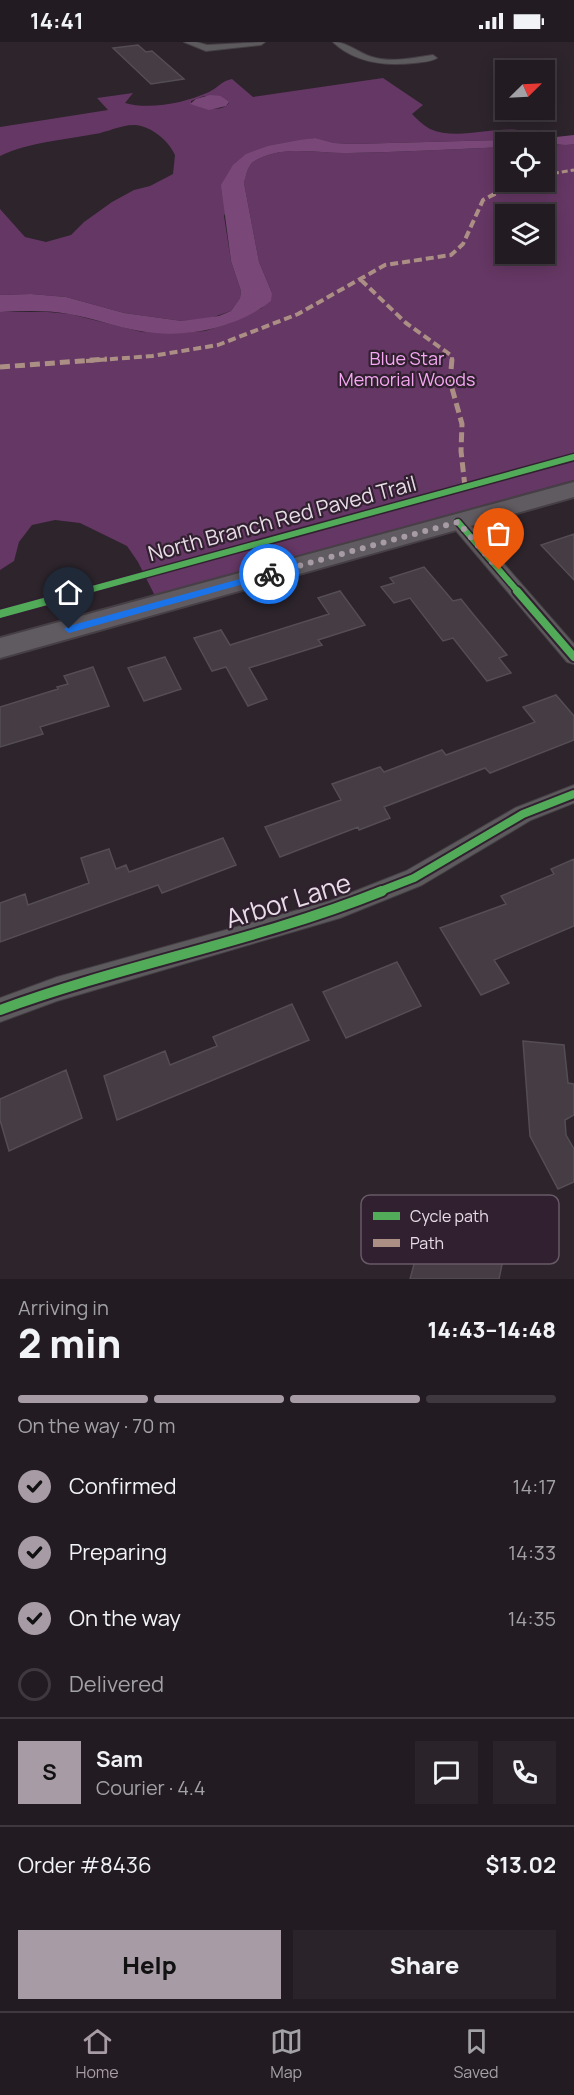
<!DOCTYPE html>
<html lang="en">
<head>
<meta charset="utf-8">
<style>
  body { margin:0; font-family:Manrope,sans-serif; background:#2a242a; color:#f1f3f6; height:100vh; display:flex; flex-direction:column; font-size:22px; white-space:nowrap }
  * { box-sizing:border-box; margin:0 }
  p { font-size:20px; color:#a2a1a5 }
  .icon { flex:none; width:33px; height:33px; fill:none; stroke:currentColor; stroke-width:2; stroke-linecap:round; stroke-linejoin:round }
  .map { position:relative; height:1237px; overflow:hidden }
  .side { display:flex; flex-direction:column; background:#221b21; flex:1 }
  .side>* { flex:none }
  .needle { width:39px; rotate:66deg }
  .controls { position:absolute; left:495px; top:18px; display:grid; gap:12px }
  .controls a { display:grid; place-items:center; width:60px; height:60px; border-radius:0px; background:#221b21; box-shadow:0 3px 15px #0003,0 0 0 2px #3f393f; font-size:30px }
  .pin { position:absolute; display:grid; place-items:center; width:51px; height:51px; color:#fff; margin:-62px -26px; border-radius:50% 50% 50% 0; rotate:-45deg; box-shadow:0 0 6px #0007 }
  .pin .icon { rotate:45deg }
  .courier { position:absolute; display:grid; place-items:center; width:60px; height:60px; margin:-30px; border:4px solid #1a73e8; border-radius:50%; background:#fff; color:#222; box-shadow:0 2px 8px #0007 }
  .headline em { font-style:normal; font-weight:800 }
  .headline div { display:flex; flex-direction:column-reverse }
  .headline { display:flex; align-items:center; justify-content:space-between; height:102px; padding:0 18px }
  h1 { font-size:39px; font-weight:800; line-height:45px }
  .bar { display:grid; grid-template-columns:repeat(4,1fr); gap:9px 6px; align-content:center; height:72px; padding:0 18px }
  .bar i { height:8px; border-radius:4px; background:#3f393f }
  .bar .current { background:#a79ca6 }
  .bar p { grid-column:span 4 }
  .line { display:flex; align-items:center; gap:15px; padding:0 18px; border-top:2px solid #3f393f }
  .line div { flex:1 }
  .round { display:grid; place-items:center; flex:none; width:63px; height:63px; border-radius:0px; background:#2a242a }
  ol { padding:0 18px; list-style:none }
  li { display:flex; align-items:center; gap:18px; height:66px }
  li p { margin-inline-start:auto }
  li .icon { padding:6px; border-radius:50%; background:#a79ca6; color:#111; stroke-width:4 }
  li:last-child { color:#a2a1a5 }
  li i { width:33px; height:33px; border:3px solid #3f393f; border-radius:50% }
  .primary-button { display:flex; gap:12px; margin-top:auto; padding:12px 18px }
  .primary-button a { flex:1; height:69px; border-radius:0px; background:#a79ca6; color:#111; font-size:24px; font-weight:800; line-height:69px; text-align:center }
  .primary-button a+a { background:#2a242a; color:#f1f3f6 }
  .status { display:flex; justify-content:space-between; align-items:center; height:42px; padding:0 30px; background:#221b21; direction:ltr }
  .status svg { height:16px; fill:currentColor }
  .dock { display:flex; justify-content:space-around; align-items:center; height:84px; border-top:2px solid #3f393f; background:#221b21; font-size:16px; color:#a2a1a5 }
  .dock a { display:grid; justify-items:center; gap:3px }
  .dock .current { color:#a79ca6 }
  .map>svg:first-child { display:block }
  .forest { fill:#653764; fill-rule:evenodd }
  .water { fill:#7a4878 }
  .building { fill:#453c44; stroke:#554d54; stroke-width:1.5 }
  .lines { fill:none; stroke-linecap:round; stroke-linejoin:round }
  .minor-casing { stroke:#463f45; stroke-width:2 }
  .secondary-casing { stroke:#463f45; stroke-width:4 }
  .minor { fill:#5d5a5d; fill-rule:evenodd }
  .secondary { fill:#605b60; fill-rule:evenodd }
  .quiet-far2 { stroke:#ac8f84; stroke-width:3; stroke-dasharray:6 3; stroke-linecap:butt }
  .quiet-far1 { stroke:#ac8f84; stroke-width:4; stroke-dasharray:8 4; stroke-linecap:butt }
  .quiet { stroke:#ac8f84; stroke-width:5; stroke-dasharray:10 5; stroke-linecap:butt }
  .cycleway-far2-casing { stroke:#312030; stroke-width:9 }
  .cycleway-far1-casing { stroke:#312030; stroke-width:12 }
  .cycleway-casing { stroke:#312030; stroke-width:14 }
  .cycleway-far2 { stroke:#51ab58; stroke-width:6 }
  .cycleway-far1 { stroke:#51ab58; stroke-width:8 }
  .cycleway { stroke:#51ab58; stroke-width:10 }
  .route { fill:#1a73e8 }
  .done { stroke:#a79ca6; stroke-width:6; stroke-dasharray:0 10.8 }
  .labels { text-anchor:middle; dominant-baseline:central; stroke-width:4.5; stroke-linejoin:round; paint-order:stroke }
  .far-park-label { font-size:18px; fill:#f6a8f3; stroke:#312030 }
  .street-label { font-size:21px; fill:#e8dde7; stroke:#312030 }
  .near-street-label { font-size:26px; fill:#e8dde7; stroke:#312030 }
  .key { fill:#312030; stroke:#685967; stroke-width:1.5 }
  .key-label { font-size:16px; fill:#e8dde7 }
</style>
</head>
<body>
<div class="status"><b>14:41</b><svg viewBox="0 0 49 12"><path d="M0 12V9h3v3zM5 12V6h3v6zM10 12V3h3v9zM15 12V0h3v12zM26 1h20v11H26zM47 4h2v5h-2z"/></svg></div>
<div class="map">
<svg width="574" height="1237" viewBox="0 0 574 1237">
  <rect width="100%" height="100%" fill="#2d242c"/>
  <!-- forest -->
  <path class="forest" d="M383,36l40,27 -11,9c5,5 11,11 18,15 34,15 86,-13 108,10l-185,5 -19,-1 -20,-5 -67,16 -23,62 7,45 10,30 -1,7 -9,13 -26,9 -23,1 -58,-8 -58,-16 -35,-3 -31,1v-86l25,28 21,5 25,-7 13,-13 28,-20 22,-12 16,-4 23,-12 2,-19c-7,-15 -23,-28 -39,-30 -14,-1 -28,7 -41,9 -31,6 -66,8 -95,22v-29l108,-17 -11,-12 36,-5 -8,10c25,7 60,0 84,-11 10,-5 12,-11 23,-13l21,18zM204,54h17l8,7c-9,11 -26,3 -38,1v-3z
    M574,102v336l-419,116 -17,-34 -11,-16 -47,-23 -25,-3 -23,5 -13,17 -5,19 -14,9v-258h48l22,2 72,18 36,1 27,-2 25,-8 32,-15 10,-15 -13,-31 -15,-79c2,-8 3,-16 9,-21 28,-18 66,-8 96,-9 52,-1 104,-4 156,-6l1,35h38l1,-36zM506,172h38v40h-38z"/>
  <!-- water -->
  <path class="water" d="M210,53l11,1 8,6 -3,4 -17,4 -19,-6 6,-5z
    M574,93v9l-8,1 -60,-3 -1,5c-52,2 -104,5 -156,6 -30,1 -68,-9 -96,9 -6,5 -7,14 -9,21l15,79 13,31 -1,8c-35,28 -87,38 -131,30 -24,-4 -47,-13 -71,-17 -23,-4 -46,-3 -69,-2v-17l31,-1 35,3 58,16 58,8 37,-5 12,-5 9,-13 1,-7 -10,-30 -10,-76 12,-20 13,-11 22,-8 32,-6 15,-2 19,5 19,1 185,-5z"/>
  <!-- building -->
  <path class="building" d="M138,3l8,7 6,-1 32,28 -33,5 -38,-36z
    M574,492v46l-33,-35z
    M424,525l29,34 8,-2 12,15 34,41 -8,3 12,15 -24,8 -34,-43 -10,3 -33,-43 -16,5 -13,-16 13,-4 -4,-5z
    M340,549l25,34 -47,15 4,5 -73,23 18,31 -19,7 -22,-39 -14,4 -18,-33 27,-8 9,15 99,-31 -11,-16z
    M165,615l16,32 -37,12 -16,-33z
    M93,625l16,39 -69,21 3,7 -43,13v-40l58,-18 -1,-2 11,-3 -4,-8z
    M556,653l18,21v24l-84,33 -5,-5 -101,39 6,11 -31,12 -1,-3 -78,30 -15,-30 76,-27 -9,-16 48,-17 4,5 58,-22 4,5 89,-33 -12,-15z
    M223,796l13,27 -74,28 -4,-8 -158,57v-39l25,-9 3,11 61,-22 -8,-25 28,-9 7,20 10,-4 3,7z
    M574,817v67l-80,34 15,23 -28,12 -41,-67 66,-24 -5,-8 53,-22 -3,-5z
    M397,920l24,44 -75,32 -23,-46z
    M292,962l17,36 -192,80 -13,-44 61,-25 5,14 47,-19 -4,-9z
    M523,999l41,4 4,38 6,1v31l-9,5 1,15 8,14v33l-16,7 -28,-53z
    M66,1028l16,48 -73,33 -9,-31v-21z
    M422,1193l52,22 5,-18 26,11 -6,29h-89z"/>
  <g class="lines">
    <defs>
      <path id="minor" d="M184,0h12l11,3 58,-3 -4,3 -55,6z
        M333,0c15,0 25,11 39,15 19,6 41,1 61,-2l4,3c-6,4 -15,4 -23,5 -29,3 -59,0 -81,-21z
        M458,475l6,1 110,126v20l-7,-2 -115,-136 -3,-4 3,-4z
        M574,743v18l-43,17 -109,65 -82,33 -283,83 -57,21v-24l57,-21 273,-76 76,-30 109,-63z"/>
      <path id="secondary" d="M574,440v15l-574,161v-20z"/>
    </defs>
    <!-- minor casing -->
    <use href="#minor" class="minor-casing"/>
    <!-- secondary casing -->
    <use href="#secondary" class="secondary-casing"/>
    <!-- minor -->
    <use href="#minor" class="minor"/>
    <!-- secondary -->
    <use href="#secondary" class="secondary"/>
    <!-- quiet-far2 -->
    <path class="quiet-far2" d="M544,133l30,-5"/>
    <!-- quiet-far1 -->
    <path class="quiet-far1" d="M361,238l45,43 46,33v5
      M86,319l66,-5 66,-11 80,-31 87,-49 66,-10 12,-11 20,-44 35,-18"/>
    <!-- quiet -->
    <path class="quiet" d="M452,317l-2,22 12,43 -1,27 4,36
      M0,325l107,-8"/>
    <defs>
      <path id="cycleway-far2" d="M458,480l61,71
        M78,551l496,-136"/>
      <path id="cycleway-far1" d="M517,549l57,66
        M0,572l84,-23
        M378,850l36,-14 109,-64 51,-20"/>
      <path id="cycleway" d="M0,968c125,-46 258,-69 382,-119"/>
    </defs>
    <!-- cycleway-far2 casing -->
    <use href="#cycleway-far2" class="cycleway-far2-casing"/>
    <!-- cycleway-far1 casing -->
    <use href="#cycleway-far1" class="cycleway-far1-casing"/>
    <!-- cycleway casing -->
    <use href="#cycleway" class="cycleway-casing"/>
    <!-- cycleway-far2 -->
    <use href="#cycleway-far2" class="cycleway-far2"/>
    <!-- cycleway-far1 -->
    <use href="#cycleway-far1" class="cycleway-far1"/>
    <!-- cycleway -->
    <use href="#cycleway" class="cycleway"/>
  </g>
  <!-- route -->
  <path class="route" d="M269,529l4,3 -1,2 -203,57 -5,-4 5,-3z"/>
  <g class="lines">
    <!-- done -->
    <path class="done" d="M269,532l189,-52 41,48"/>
  </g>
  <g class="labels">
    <!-- far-park labels -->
    <g class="far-park-label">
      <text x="407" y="316">Blue Star<tspan x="407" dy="21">Memorial Woods</tspan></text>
    </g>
    <!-- street labels -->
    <g class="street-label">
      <text transform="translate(282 476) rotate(-15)">North Branch Red Paved Trail</text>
    </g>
    <!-- near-street labels -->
    <g class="near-street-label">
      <text transform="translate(288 858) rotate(-17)">Arbor Lane</text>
    </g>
  </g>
  <!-- legend -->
  <rect x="361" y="1153" width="198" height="69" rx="9" class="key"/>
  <rect x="373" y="1170" width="27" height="8" fill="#51ab58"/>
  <rect x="373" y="1197" width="27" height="8" fill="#ac8f84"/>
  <g class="key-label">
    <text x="410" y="1180">Cycle path</text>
    <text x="410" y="1207">Path</text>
  </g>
</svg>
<div class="controls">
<a><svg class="needle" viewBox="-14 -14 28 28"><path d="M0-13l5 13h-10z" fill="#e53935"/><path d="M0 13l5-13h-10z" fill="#a2a1a5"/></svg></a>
<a><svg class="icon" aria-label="locate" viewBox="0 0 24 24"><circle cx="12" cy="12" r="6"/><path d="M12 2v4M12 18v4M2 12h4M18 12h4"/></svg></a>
<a><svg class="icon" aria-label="layers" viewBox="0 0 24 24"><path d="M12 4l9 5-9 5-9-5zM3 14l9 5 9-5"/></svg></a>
</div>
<div class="pin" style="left:499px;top:528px;background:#ea580c"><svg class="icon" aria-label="bag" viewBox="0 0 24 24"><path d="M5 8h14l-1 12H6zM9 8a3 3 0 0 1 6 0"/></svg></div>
<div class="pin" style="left:69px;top:587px;background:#1f2937"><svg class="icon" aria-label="home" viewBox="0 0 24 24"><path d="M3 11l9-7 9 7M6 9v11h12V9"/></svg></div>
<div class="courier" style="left:269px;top:532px"><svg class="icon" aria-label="bike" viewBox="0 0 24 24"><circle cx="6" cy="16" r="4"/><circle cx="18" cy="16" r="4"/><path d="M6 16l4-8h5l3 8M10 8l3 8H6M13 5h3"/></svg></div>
</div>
<section class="side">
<div class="headline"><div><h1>2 min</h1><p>Arriving in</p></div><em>14:43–14:48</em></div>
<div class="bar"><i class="current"></i><i class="current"></i><i class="current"></i><i></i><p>On the way · 70 m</p></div>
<ol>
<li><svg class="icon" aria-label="check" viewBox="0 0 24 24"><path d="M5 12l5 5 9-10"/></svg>Confirmed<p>14:17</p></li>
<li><svg class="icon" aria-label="check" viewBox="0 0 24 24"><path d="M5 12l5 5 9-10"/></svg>Preparing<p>14:33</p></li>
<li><svg class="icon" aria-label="check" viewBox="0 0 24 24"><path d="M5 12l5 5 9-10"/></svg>On the way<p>14:35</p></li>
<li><i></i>Delivered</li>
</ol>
<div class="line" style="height:108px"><b class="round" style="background:#a79ca6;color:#111">S</b><div><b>Sam</b><p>Courier · 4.4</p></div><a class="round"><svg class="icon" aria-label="chat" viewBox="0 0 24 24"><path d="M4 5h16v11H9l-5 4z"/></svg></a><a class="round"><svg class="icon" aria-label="phone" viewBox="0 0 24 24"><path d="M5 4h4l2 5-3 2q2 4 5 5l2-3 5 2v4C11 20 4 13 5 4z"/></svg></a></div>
<div class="line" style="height:78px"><div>Order #8436</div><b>$13.02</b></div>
<div class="primary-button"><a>Help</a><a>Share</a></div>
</section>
<nav class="dock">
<a class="current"><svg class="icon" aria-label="home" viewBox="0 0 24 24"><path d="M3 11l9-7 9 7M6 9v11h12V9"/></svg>Home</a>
<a><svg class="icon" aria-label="map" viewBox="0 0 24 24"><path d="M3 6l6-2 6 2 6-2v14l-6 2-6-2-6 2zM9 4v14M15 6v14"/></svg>Map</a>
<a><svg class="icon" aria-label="saved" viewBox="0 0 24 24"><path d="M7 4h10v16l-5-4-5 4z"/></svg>Saved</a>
</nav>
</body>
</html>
